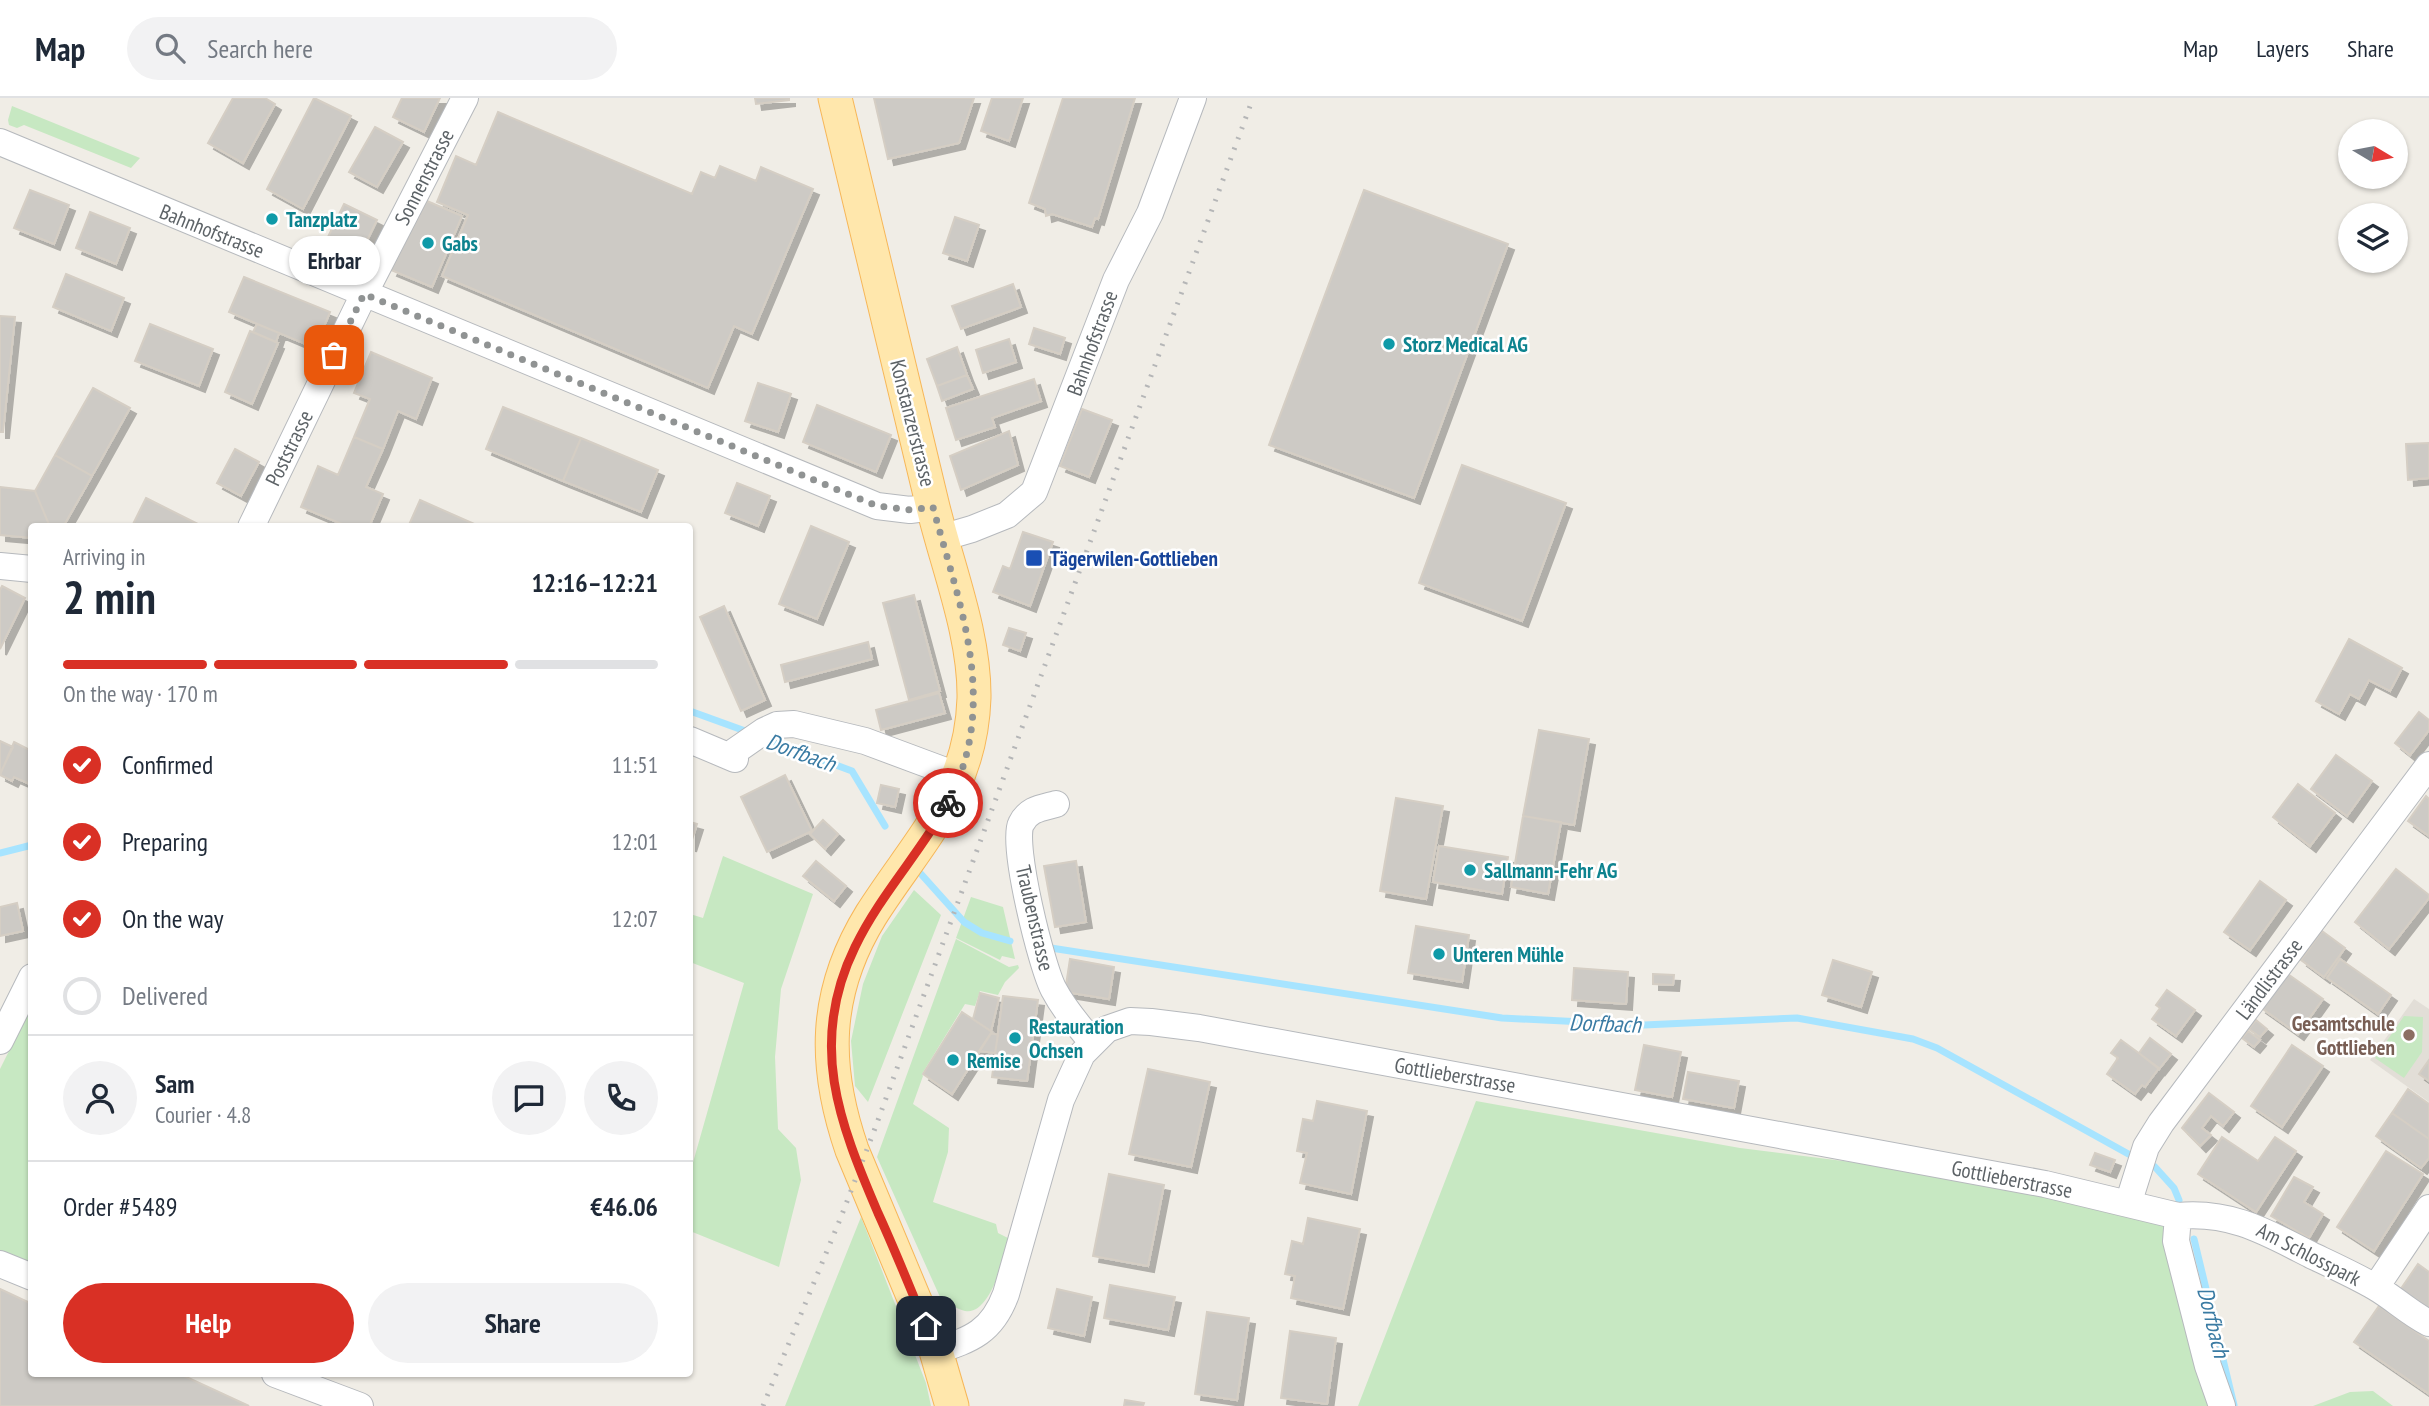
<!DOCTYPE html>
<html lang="en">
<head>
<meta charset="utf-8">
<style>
  body { margin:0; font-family:"PT Sans Narrow",sans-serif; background:#f2f2f3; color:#1f2937; height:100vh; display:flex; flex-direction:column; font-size:26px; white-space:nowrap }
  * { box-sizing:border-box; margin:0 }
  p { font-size:23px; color:#747a83 }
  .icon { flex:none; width:38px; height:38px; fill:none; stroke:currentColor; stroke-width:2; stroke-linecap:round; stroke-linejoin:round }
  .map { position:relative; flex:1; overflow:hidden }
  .details { position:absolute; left:28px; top:425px; width:665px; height:854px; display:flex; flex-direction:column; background:#fff; border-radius:7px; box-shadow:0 2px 5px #0004 }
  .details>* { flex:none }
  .needle { width:46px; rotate:100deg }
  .fabs { position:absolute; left:2338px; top:21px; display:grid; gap:14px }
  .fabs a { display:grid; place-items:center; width:70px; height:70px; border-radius:50%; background:#fff; box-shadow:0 2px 5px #0004; font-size:35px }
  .pin { position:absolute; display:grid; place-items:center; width:60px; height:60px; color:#fff; margin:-30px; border-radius:14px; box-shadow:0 4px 10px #0006 }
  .courier { position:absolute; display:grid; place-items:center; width:70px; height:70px; margin:-35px; border:5px solid #d93025; border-radius:50%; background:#fff; color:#222; box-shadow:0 2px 9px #0007 }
  .bubble { position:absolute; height:49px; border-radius:24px; background:#fff; box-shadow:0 2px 5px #0004; font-size:23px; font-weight:700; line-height:49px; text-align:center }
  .headline em { font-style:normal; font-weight:700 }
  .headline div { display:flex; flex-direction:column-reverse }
  .headline { display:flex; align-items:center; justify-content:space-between; height:119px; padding:0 35px }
  h1 { font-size:46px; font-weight:700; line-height:52px }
  .bar { display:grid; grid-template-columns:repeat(4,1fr); gap:10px 7px; align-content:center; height:84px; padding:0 35px }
  .bar i { height:9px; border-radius:5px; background:#e0e1e3 }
  .bar .current { background:#d93025 }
  .bar p { grid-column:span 4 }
  .line { display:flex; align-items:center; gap:18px; padding:0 35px; border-top:2px solid #e0e1e3 }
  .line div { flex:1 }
  .round { display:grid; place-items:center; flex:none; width:74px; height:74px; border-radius:37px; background:#f2f2f3 }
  ol { padding:0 35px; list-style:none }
  li { display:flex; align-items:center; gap:21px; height:77px }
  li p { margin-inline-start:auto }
  li .icon { padding:7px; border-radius:50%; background:#d93025; color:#fff; stroke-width:4 }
  li:last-child { color:#747a83 }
  li i { width:38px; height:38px; border:4px solid #e0e1e3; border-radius:50% }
  .cta { display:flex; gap:14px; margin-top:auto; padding:14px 35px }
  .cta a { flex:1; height:80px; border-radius:42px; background:#d93025; color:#fff; font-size:28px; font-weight:700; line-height:80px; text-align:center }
  .cta a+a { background:#f2f2f3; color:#1f2937 }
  header { display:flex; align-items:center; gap:42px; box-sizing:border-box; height:98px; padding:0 35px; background:#fff; border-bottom:2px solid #e0e1e3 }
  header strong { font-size:33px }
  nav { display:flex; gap:38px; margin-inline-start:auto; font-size:24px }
  .search { width:490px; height:63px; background:#f2f2f3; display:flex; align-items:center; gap:18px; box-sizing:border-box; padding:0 24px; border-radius:38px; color:#747a83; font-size:26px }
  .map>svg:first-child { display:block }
  .education { fill:#e2ded7 }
  .green { fill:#c7e8c2 }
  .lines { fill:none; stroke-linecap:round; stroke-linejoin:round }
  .stream { stroke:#a7e4ff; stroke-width:7 }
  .building { fill:#cdcac5; stroke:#d5cec4; stroke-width:2; filter:url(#shadow) }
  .minor-casing { stroke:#b6b9bd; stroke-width:28 }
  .major-casing { stroke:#f7b759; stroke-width:35 }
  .minor { stroke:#fff; stroke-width:26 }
  .major { stroke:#ffe7ac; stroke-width:33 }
  .rail { stroke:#b5b6b7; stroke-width:5; stroke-dasharray:2 9; stroke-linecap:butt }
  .done { stroke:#909393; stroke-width:7; stroke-dasharray:0 12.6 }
  .route { stroke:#d93025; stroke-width:9 }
  .culture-dot { fill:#0f9aa8; stroke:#fff; stroke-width:2.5 }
  .transit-dot { fill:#1a4fb4; stroke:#fff; stroke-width:2.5 }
  .education-dot { fill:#8d6e63; stroke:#fff; stroke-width:2.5 }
  .labels { text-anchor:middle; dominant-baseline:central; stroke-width:5; stroke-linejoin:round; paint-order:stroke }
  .street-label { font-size:21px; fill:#5d6367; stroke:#fff }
  .culture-label { font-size:21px; font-weight:bold; fill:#0d838f; stroke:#fff; text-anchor:start }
  .transit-label { font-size:21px; font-weight:bold; fill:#164399; stroke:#fff; text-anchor:start }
  .education-label { font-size:21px; font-weight:bold; fill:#785e54; stroke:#fff; text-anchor:end }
  .water-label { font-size:23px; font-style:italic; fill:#3a7ba3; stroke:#fff }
</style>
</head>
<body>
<header>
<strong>Map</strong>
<div class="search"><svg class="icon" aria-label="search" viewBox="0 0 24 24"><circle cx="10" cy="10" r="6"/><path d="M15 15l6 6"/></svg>Search here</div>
<nav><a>Map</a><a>Layers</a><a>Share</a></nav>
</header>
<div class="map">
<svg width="2429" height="1308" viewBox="0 0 2429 1308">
  <defs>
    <filter id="shadow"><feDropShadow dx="6" dy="6" stdDeviation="0" flood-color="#0004"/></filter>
  </defs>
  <rect width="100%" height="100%" fill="#f0ede6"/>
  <!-- education -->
  <path class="education" d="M2414,901l15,10v93l-59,-42z"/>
  <!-- green -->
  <path class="green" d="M12,8l128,52 -9,10 -107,-43 -7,3 -8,-3 -1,-5z
    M723,758l90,38 -32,95 -6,68 3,72 18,19 5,32 -22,87 -89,-36v-58l54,-190 -54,-21v-48l13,4z
    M914,792l27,25 -73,187 -13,-16 -4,-45 12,-57 19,-48z
    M971,799l32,10 12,52 -13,-3 -2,4 -44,-22z
    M956,841l53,28 9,-2 1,3 -14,14 -7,13 -18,-4 -5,15 -10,-2 -43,70 1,2 -10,28 36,24 -1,24 -15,50 63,22 2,9 12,6c-6,18 -20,77 -45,72 -9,-2 -17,-8 -25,-14l-63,-140z
    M31,909v256l-31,-12v-182z
    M2404,918l19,1 -1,35 -18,26 -29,-20z
    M1476,1003l264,47 339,43 99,25 46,190h-866z
    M861,1119l65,166 5,23h-146z
    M2373,1293l20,15h-80l37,-14z"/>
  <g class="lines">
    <!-- stream -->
    <path class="stream" d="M690,613l58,21
      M766,641l86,32 33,55
      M0,755l32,-8
      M921,776l43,48 18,11 28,8
      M1051,850l451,70 142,7 153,-7 116,21 24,9 195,108
      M2155,1069l19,21 5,12
      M2194,1141l40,166"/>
  </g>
  <!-- building -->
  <path class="building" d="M233,0h32l10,6 -32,59 -35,-20z
    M314,0l37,18 -48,93 -36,-20z
    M402,0h38l-16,34 -31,-15z
    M755,0h34v2l-33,4z
    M874,0h100l-15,45 -71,16z
    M992,0h31l-14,43 -28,-10z
    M1063,0h72l-37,121 -3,-1 -3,9 -40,-13 -6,2 -1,-7 -16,-6z
    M498,14l194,82 9,-22 14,6 5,-12 36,15 5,-14 52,22 -61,145 -18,-8 -26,62 -266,-112 26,-61 -31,-13 19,-46 20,9z
    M375,29l28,15 -26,45 -28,-15z
    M30,92l39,15 -15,39 -40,-16z
    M1364,92l144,54 -94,254 -145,-53z
    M427,103l35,15 -30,71 -41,-17z
    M344,106l33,16 -20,41 -33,-16z
    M90,114l40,16 -14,36 -40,-16z
    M955,119l24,8 -12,36 -24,-8z
    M66,176l58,24 -13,33 -58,-24z
    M244,179l86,35 -15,36 -86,-36z
    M1013,186l8,23 -60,22 -9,-23z
    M0,218l15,1 -12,115h-3z
    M150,226l63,25 -14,37 -64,-25z
    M257,226l22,9 -3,9 -23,-10z
    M1034,230l31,10 -5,16 -31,-10z
    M250,233l28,12 -26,61 -27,-12z
    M1009,241l7,23 -33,11 -7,-23z
    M957,249l10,28 -30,11 -10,-27z
    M371,254l61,26 -16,41 -18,-8 -15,38 -29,-12 16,-38 -16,-6z
    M967,277l6,14 -31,12 -5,-15z
    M1034,281l7,22 -49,17 3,9 -39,13 -10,-32z
    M758,285l33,11 -13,38 -33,-11z
    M93,290l37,20 -38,68 -37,-21z
    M817,307l74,30 -15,37 -73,-30z
    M503,309l78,31 -18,43 -77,-32z
    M1082,311l30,11 -23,57 -29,-11z
    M1009,333l9,34 -57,25 -11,-34z
    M354,339l29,12 -17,38 17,7 -14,33h-20l-48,-20 17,-41 20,9z
    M581,340l77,32 -17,42 -78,-31z
    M2429,345v35l-21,2 -2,-36z
    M235,351l24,13 -18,34 -24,-13z
    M55,357l37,21 -29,51h-13l-15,-36z
    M1462,367l104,38 -44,118 -103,-38z
    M737,385l33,13 -12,30 -33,-13z
    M0,389l35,4 15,36h-18v11l-32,-3z
    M146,400l52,26 -1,3h-59l-5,-3z
    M420,402l61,27h-73z
    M811,428l38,16 -32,77 -38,-15z
    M1023,434l30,10 -23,64 -37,-14 10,-26 7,3z
    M2,488l23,12 -25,51v-59z
    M914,497l26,96 -31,9 -26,-97z
    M724,508l41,94 -24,11 -41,-94z
    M1009,530l17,5 -6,18 -17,-6z
    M2349,541l53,29 -12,23 -21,-11 -10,19 -9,-5 -11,20 -23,-13z
    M868,544l4,17 -87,23 -4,-17z
    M939,595l6,20 -64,17 -5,-20z
    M2419,614l10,8v10l-19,25 -15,-12z
    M1539,632l50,9 -15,86 -51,-9z
    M0,643l13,6 -13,27z
    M14,644l18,9v34l-18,-8 -2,4 -12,-6z
    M2336,657l36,26 -25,35 -36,-27z
    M785,677l27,56 -45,21 -26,-55z
    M2298,686l37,29 -25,33 -37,-29z
    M881,687l18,4 -4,18 -18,-4z
    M2426,698l3,3v37l-21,-15z
    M1396,700l47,8 -17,93 -46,-8z
    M1523,718l38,6 -13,72 -37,-7z
    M823,722l15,14 -13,15 -15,-15z
    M690,724l7,2 -7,22z
    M1439,748l69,11 -6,37 -69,-12z
    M816,763l30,25 -12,15 -31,-25z
    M1076,763l10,61 -31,5 -11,-61z
    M2396,771l33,26v3l-40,51 -34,-27z
    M2260,783l26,19 -36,50 -26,-18z
    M17,805l6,28 -23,5v-29z
    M1416,828l53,9 -7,47 -54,-9z
    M2322,833l23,17 -21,29 -23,-17z
    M1070,861l44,8 -5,32 -44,-7z
    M2340,861l51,36 -13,19 -51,-36z
    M1833,862l39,12 -11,35 -39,-12z
    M1574,870l54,4 -2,32 -54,-4z
    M2285,874l38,27 -25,35 -38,-27z
    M1653,876l21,1 -1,10 -20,-1z
    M2167,892l28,20 -19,26 -24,-17 8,-11 -4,-3z
    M980,895l19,5 -8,33 -18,-12z
    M1003,898l35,4 -11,81 -35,-4z
    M962,914l30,20 -40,62 -29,-20z
    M2256,922l11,9 -7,8 -11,-8z
    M2248,933l12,9 -6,7 -12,-9z
    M991,935l7,2 -3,18 -16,-2z
    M2150,940l21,16 -12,15 -20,-16z
    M2121,942l38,28 -14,19 -3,-2 -7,9 -28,-20 11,-16 -7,-5z
    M1644,947l37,7 -9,45 -37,-7z
    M2292,947l31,21 -41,61 -31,-21z
    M2429,962v21l-10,-7z
    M1148,971l62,13 -19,85 -62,-13z
    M1688,974l51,9 -5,27 -51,-9z
    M2408,991l21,15v35l-37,-26z
    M2209,995l25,19 -11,14 -12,-10 -9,12 9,7 -11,11 -18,-18z
    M1317,1003l50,10 -16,83 -51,-11 7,-30 -10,-2 6,-32 10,2z
    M2392,1015l37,26v19l-8,10 -45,-32z
    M2222,1039l36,24 17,-24 21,14 -40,61 -58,-38z
    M2386,1053l37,23 -49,77 -37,-24z
    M2095,1055l20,7 -5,12 -20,-7z
    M1109,1076l55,11 -16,81 -55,-10z
    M2294,1079l19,10 -9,15 19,12 -14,24 -38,-22z
    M1308,1120l52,11 -17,80 -52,-11 4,-22 -10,-2 7,-33 11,3z
    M2418,1166l11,8v40l-29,-22z
    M1110,1187l65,12 -7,33 -64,-12z
    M0,1191l32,15v70h148l69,32h-249z
    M1057,1191l35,8 -8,39 -36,-8z
    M2379,1208l50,35v53l-75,-52z
    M1207,1214l42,6 -12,82 -42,-6z
    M1290,1233l46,7 -9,66 -46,-6z
    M1125,1302l19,3 -1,3h-19z"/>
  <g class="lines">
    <defs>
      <path id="minor" d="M0,44l877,364 33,4 23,-3
        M251,429l113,-233 101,-196
        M941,440l31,-9 35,-14 27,-23 82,-212 34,-67 43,-115
        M0,468l32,3
        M690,642l45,19
        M728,658l36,-25 13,-6 17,-1 71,17 94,35
        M1056,706c-15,4 -28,5 -35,20 -10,19 21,145 33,166 10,19 24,35 38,52
        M0,943l32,-64
        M2128,1106l18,-57 15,-24 268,-358
        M2178,1118l-2,25 32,125 14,40
        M0,1166l32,13
        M2376,1189l53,-79
        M936,1253c36,-12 56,-19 70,-57l55,-194 21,-46 25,-25 23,-8 21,1 48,6 846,156 133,32c53,-5 88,16 133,39 21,10 43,20 64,32 19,11 34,26 54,36
        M275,1276l85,32"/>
      <path id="major" d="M835,0c32,135 64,270 97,405 15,63 43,131 42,195 -3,95 -56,143 -103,217 -48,78 -48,151 -19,235l84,201 16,55"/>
    </defs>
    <!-- minor casing -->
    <use href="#minor" class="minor-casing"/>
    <!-- major casing -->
    <use href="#major" class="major-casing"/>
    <!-- minor -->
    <use href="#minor" class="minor"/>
    <!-- major -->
    <use href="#major" class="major"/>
    <!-- rail -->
    <path class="rail" d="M763,1308l78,-189 33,-86 379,-1033"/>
  </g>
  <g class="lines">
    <!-- done -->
    <path class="done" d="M334,257l30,-61 513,212 33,4 23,-3c27,101 67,195 15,296"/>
    <!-- route -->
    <path class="route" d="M926,1228c-16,-38 -31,-76 -48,-113 -39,-91 -70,-170 -23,-266 25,-52 65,-94 93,-144"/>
  </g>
  <!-- markers -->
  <g class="culture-dot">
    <circle cx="272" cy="121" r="7"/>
    <circle cx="428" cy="145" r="7"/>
    <circle cx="1389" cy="246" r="7"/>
    <circle cx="1470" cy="772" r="7"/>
    <circle cx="1439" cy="856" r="7"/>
    <circle cx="1015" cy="940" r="7"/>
    <circle cx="953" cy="962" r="7"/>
  </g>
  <rect class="transit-dot" x="1025" y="451" width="18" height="18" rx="3.5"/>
  <circle class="education-dot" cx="2409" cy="937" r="7"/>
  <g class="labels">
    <!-- street labels -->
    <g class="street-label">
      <text transform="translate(424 79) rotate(-63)">Sonnenstrasse</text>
      <text transform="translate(212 133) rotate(22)">Bahnhofstrasse</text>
      <text transform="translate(1092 245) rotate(-70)">Bahnhofstrasse</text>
      <text transform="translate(913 325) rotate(76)">Konstanzerstrasse</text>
      <text transform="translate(289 350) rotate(-64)">Poststrasse</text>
      <text transform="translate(1035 820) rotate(77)">Traubenstrasse</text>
      <text transform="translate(2269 881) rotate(-53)">Ländlistrasse</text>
      <text transform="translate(1455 977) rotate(10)">Gottlieberstrasse</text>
      <text transform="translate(2012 1081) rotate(11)">Gottlieberstrasse</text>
      <text transform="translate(2309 1156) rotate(27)">Am Schlosspark</text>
    </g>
    <!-- culture labels -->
    <g class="culture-label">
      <text x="286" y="121">Tanzplatz</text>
      <text x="442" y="145">Gabs</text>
      <text x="1403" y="246">Storz Medical AG</text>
      <text x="1484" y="772">Sallmann-Fehr AG</text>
      <text x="1453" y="856">Unteren Mühle</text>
      <text x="1029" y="928">Restauration<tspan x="1029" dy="24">Ochsen</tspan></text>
      <text x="967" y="962">Remise</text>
    </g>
    <!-- transit labels -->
    <g class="transit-label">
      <text x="1050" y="460">Tägerwilen-Gottlieben</text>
    </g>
    <!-- education labels -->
    <g class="education-label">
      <text x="2395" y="925">Gesamtschule<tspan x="2395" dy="24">Gottlieben</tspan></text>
    </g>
    <!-- water labels -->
    <g class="water-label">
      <text transform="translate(801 654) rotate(20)">Dorfbach</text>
      <text transform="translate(1605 925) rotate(2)">Dorfbach</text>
      <text transform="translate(2214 1224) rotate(76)">Dorfbach</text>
    </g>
  </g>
</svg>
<div class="fabs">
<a><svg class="needle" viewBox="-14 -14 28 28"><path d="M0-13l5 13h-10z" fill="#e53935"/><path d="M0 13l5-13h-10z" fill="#747a83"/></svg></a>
<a><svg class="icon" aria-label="layers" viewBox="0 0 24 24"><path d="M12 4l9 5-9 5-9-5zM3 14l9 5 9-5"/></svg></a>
</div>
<div class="pin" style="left:334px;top:257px;background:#ea580c"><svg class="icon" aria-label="bag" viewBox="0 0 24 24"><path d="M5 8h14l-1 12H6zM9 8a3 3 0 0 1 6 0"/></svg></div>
<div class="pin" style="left:926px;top:1228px;background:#1f2937"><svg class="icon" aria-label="home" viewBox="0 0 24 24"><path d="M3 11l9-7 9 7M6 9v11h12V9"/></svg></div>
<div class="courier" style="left:948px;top:705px"><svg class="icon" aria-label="bike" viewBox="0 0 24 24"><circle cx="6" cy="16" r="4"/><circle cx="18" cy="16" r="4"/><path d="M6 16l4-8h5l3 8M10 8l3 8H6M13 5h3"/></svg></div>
<div class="bubble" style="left:289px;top:138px;width:91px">Ehrbar</div>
<section class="details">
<div class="headline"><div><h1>2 min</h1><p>Arriving in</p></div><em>12:16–12:21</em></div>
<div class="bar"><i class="current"></i><i class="current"></i><i class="current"></i><i></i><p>On the way · 170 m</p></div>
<ol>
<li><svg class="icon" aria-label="check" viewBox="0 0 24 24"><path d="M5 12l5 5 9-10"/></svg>Confirmed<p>11:51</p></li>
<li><svg class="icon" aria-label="check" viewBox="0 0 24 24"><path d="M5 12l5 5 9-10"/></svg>Preparing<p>12:01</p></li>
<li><svg class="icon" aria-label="check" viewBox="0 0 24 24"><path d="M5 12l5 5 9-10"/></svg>On the way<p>12:07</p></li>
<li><i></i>Delivered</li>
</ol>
<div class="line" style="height:126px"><a class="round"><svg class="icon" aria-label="person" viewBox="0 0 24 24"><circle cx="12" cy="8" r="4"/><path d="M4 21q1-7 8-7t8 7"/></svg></a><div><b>Sam</b><p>Courier · 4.8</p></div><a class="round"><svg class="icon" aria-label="chat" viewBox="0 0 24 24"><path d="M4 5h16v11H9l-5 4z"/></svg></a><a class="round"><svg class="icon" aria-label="phone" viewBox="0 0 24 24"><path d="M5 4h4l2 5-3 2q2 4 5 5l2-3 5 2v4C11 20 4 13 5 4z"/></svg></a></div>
<div class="line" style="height:91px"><div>Order #5489</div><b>€46.06</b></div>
<div class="cta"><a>Help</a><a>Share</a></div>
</section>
</div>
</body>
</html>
